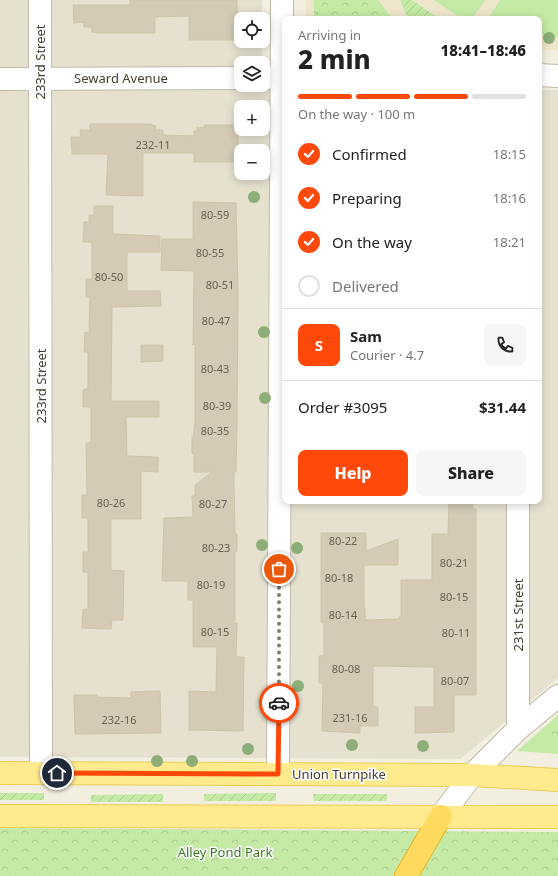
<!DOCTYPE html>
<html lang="en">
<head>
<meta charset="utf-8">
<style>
  body { margin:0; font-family:"Noto Sans",sans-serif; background:#f6f6f6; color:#222; height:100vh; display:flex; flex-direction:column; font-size:15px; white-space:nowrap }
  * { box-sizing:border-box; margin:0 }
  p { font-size:13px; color:#767676 }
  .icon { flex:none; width:22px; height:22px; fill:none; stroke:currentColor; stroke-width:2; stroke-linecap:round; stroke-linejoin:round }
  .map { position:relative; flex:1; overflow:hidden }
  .panel { position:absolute; left:282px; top:16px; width:260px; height:488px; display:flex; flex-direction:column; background:#fff; border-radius:8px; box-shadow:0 2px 10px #0003 }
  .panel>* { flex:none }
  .controls { position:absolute; left:234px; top:12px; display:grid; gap:8px }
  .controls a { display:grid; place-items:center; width:36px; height:36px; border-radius:8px; background:#fff; box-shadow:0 2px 10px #0003; font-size:20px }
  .pin { position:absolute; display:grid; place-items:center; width:34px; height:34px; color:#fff; margin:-17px; border:2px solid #fff; border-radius:50%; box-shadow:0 1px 4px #0007 }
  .courier { position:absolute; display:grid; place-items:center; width:40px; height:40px; margin:-20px; border:3px solid #ff490b; border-radius:50%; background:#fff; color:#222; box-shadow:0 1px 5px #0007 }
  .head em { font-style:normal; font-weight:800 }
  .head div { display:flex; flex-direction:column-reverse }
  .head { display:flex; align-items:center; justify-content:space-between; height:68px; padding:0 16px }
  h1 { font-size:26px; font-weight:800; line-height:30px }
  .bar { display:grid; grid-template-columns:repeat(4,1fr); gap:6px 4px; align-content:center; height:48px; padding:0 16px }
  .bar i { height:5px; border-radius:3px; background:#e0e0e0 }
  .bar .current { background:#ff490b }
  .bar p { grid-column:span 4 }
  .line { display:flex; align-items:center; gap:10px; padding:0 16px; border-top:1px solid #e0e0e0 }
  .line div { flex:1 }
  .round { display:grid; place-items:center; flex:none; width:42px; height:42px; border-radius:8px; background:#f6f6f6 }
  ol { padding:0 16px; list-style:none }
  li { display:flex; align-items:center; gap:12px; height:44px }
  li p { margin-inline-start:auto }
  li .icon { padding:4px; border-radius:50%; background:#ff490b; color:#fff; stroke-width:4 }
  li:last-child { color:#767676 }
  li i { width:22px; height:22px; border:2px solid #e0e0e0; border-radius:50% }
  .action { display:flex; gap:8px; margin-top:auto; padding:8px 16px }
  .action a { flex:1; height:46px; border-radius:8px; background:#ff490b; color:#fff; font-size:16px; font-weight:800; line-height:46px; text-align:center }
  .action a+a { background:#f6f6f6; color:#222 }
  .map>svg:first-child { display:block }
  .residential { fill:#e6e1cf; fill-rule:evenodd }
  .education { fill:#ede6ca }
  .grass { fill:#c4eaa6 }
  .forest { fill:url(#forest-crowns) }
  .garden { fill:url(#garden-furrows) }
  .building { fill:#d3cbb6; stroke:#cfc4a9 }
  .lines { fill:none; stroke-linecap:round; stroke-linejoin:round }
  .minor-casing { stroke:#c0baa6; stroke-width:24 }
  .primary-casing { stroke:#ebce56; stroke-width:24 }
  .motorway-casing { stroke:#e8b525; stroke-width:24 }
  .minor { stroke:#fff; stroke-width:22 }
  .primary { stroke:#ffea8d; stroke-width:22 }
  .motorway { stroke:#ffda5f; stroke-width:22 }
  .tree { fill:#8dae78 }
  .done { stroke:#807c6f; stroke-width:4; stroke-dasharray:0 7.2 }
  .route { stroke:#ff490b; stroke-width:5 }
  .labels { text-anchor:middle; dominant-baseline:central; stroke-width:3; stroke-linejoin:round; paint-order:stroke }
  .number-label { font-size:11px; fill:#676153 }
  .street-label { font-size:13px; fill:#433e32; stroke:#fff }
  .park-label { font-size:13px; fill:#3a7822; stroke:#fff }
</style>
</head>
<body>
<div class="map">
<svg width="558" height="876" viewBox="0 0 558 876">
  <defs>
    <pattern id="forest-crowns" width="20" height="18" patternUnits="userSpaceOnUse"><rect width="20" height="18" fill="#c4eaa6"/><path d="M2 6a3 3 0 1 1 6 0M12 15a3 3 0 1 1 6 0" fill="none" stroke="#aaca8f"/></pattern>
    <pattern id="garden-furrows" width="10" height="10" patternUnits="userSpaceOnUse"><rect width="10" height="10" fill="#c4eaa6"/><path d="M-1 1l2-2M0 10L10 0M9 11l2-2" fill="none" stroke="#aaca8f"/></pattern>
  </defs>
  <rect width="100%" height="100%" fill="#f2efe1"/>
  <!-- residential -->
  <path class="residential" d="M0,0h262v19h-21v22h21v22h-21v22h21v5h23v411h254v-411h19v588l-98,81 -460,-2zM241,107h22v22h-22zM241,151h22v22h-22z"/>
  <!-- education -->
  <path class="education" d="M306,0h252v50h-19v-31h-233z"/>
  <!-- grass -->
  <path class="grass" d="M434,0h51l-13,19h-10z
    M500,0h58v37l-19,-2v-16h-51z
    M558,715v39l-41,-3z"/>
  <!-- forest -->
  <path class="forest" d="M314,0h64l15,19h-79z
    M558,726v15l-11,-1v-5z
    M0,828l558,4v44h-558z"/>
  <!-- garden -->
  <path class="garden" d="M400,0h12l28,19h-32z
    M0,793h44v7h-44z
    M276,793v8h-72v-7z
    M163,794v8h-72v-7z
    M313,794h74v7h-73z"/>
  <!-- building -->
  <path class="building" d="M130,0h107l1,40h-49v-24l-34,1v16h-59l-4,-1v-5h-8v-5l-10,1 -1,-18h57z
    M90,124h60l6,2 -1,4h8v5l31,1v-5h3v-4l7,1v-3h34v37h-44v-9h-51v43l-37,-1 2,-41h-36l-1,-17h10l-1,-7h10z
    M193,202l43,1 2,90 -1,133 -1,46h-2v9l1,53h2v17h-2v73l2,-1 -1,34h8l-1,74 -54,-1v-39l27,1 1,-45h-24v-47h-5v-19h-26l2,-63 29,-1 -1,-21h3v-11l17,-13h-18v-18h-2v-18l1,1 2,-14v-79l-2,1 1,-74 -33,-1 1,-31h31z
    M94,206h19v28l47,2v16h-33v39h33l1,15 -49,1 -1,94h48v16h-33l1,39 31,1v15l-17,-1v48h-30v51l13,1 -1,49h-11l-1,9 -29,-1 1,-19h5v-37h-5v-20h5v-34h-6v-23h5l-1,-52h5v-36h-8v-17l5,-2v-36h-4l1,-20 4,1 1,-36h-4v-18h6v-37h-9l1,-20h5v-7h5z
    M141,345h22v16l-22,1z
    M449,501h24v8h3v186h-22v37l-39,1v-26h19v-40l-61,-1v41h5v19h-18v7l-38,-2 1,-48h-4v-27h5v-34h-3v-89h45v18l32,-12v26h-34v42l1,1v12l34,-1v-2h2v-37h31v-46h16z
    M160,691l1,42 -86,1 -1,-39h23v2l34,1v-6z"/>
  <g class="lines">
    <defs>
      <path id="minor" d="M40,0l1,773
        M539,75l19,1
        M263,78l22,-1
        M0,79l241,-1
        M518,729v-228
        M278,774l4,-774
        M441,816l31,-41 46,-46 40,-33"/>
      <path id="primary" d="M0,773l472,2 86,5
        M0,816l558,1"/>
      <path id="motorway" d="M406,876l35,-60"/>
    </defs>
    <!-- minor casing -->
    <use href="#minor" class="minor-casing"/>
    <!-- primary casing -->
    <use href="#primary" class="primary-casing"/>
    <!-- motorway casing -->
    <use href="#motorway" class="motorway-casing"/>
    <!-- minor -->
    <use href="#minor" class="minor"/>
    <!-- primary -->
    <use href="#primary" class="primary"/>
    <!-- motorway -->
    <use href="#motorway" class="motorway"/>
  </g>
  <!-- trees -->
  <g class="tree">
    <circle cx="549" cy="38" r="6"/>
    <circle cx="254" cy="197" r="6"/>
    <circle cx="264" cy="332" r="6"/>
    <circle cx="265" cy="398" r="6"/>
    <circle cx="262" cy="545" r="6"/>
    <circle cx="297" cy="548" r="6"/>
    <circle cx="298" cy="686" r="6"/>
    <circle cx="352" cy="745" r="6"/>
    <circle cx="423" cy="746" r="6"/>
    <circle cx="248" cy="749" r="6"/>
    <circle cx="157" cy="761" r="6"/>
    <circle cx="192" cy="761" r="6"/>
  </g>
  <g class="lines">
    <!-- done -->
    <path class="done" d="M279,703v-134"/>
    <!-- route -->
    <path class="route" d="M57,773l221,1 1,-71"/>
  </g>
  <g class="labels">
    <!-- number labels -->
    <g class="number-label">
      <text x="153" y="144">232-11</text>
      <text x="215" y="214">80-59</text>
      <text x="210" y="252">80-55</text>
      <text x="109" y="276">80-50</text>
      <text x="220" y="284">80-51</text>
      <text x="216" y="320">80-47</text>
      <text x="215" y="368">80-43</text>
      <text x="217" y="405">80-39</text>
      <text x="215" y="430">80-35</text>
      <text x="111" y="502">80-26</text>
      <text x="213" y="503">80-27</text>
      <text x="343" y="540">80-22</text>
      <text x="216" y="547">80-23</text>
      <text x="454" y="562">80-21</text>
      <text x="339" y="577">80-18</text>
      <text x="211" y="584">80-19</text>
      <text x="454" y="596">80-15</text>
      <text x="343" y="614">80-14</text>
      <text x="215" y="631">80-15</text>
      <text x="456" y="632">80-11</text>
      <text x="346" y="668">80-08</text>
      <text x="455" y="680">80-07</text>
      <text x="350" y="717">231-16</text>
      <text x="119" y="719">232-16</text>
    </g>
    <!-- street labels -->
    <g class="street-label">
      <text transform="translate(40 62) rotate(-90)">233rd Street</text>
      <text x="121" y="78">Seward Avenue</text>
      <text transform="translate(41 386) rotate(-90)">233rd Street</text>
      <text transform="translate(518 615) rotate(-90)">231st Street</text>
      <text x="339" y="774">Union Turnpike</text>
    </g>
    <!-- park labels -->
    <g class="park-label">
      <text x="225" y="852">Alley Pond Park</text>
    </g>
  </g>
</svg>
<div class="controls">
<a><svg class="icon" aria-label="locate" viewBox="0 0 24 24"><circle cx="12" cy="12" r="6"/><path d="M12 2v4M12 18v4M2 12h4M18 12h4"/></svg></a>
<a><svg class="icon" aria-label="layers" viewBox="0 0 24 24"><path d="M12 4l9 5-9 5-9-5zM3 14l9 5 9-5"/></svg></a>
<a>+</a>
<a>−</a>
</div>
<div class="pin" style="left:279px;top:569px;background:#ea580c"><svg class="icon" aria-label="bag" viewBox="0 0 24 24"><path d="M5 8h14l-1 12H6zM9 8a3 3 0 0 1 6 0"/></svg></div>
<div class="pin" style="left:57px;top:773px;background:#1f2937"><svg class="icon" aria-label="home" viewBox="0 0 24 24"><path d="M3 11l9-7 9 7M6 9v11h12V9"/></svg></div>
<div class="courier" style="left:279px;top:703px"><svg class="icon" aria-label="car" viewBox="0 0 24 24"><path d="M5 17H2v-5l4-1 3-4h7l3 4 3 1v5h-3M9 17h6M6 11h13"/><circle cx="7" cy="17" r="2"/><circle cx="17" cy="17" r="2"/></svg></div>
<section class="panel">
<div class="head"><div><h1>2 min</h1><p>Arriving in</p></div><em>18:41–18:46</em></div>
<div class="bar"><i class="current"></i><i class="current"></i><i class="current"></i><i></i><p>On the way · 100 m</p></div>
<ol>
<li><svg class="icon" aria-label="check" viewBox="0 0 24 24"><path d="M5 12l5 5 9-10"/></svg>Confirmed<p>18:15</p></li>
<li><svg class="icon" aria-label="check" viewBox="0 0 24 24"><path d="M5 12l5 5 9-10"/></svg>Preparing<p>18:16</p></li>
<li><svg class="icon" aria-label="check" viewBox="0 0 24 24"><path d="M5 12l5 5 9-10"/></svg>On the way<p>18:21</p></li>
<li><i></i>Delivered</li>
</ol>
<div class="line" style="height:72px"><b class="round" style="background:#ff490b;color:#fff">S</b><div><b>Sam</b><p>Courier · 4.7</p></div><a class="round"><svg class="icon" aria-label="phone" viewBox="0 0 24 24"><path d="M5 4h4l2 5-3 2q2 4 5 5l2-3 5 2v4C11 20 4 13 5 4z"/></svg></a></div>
<div class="line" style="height:52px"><div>Order #3095</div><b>$31.44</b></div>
<div class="action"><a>Help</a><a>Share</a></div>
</section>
</div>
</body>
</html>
